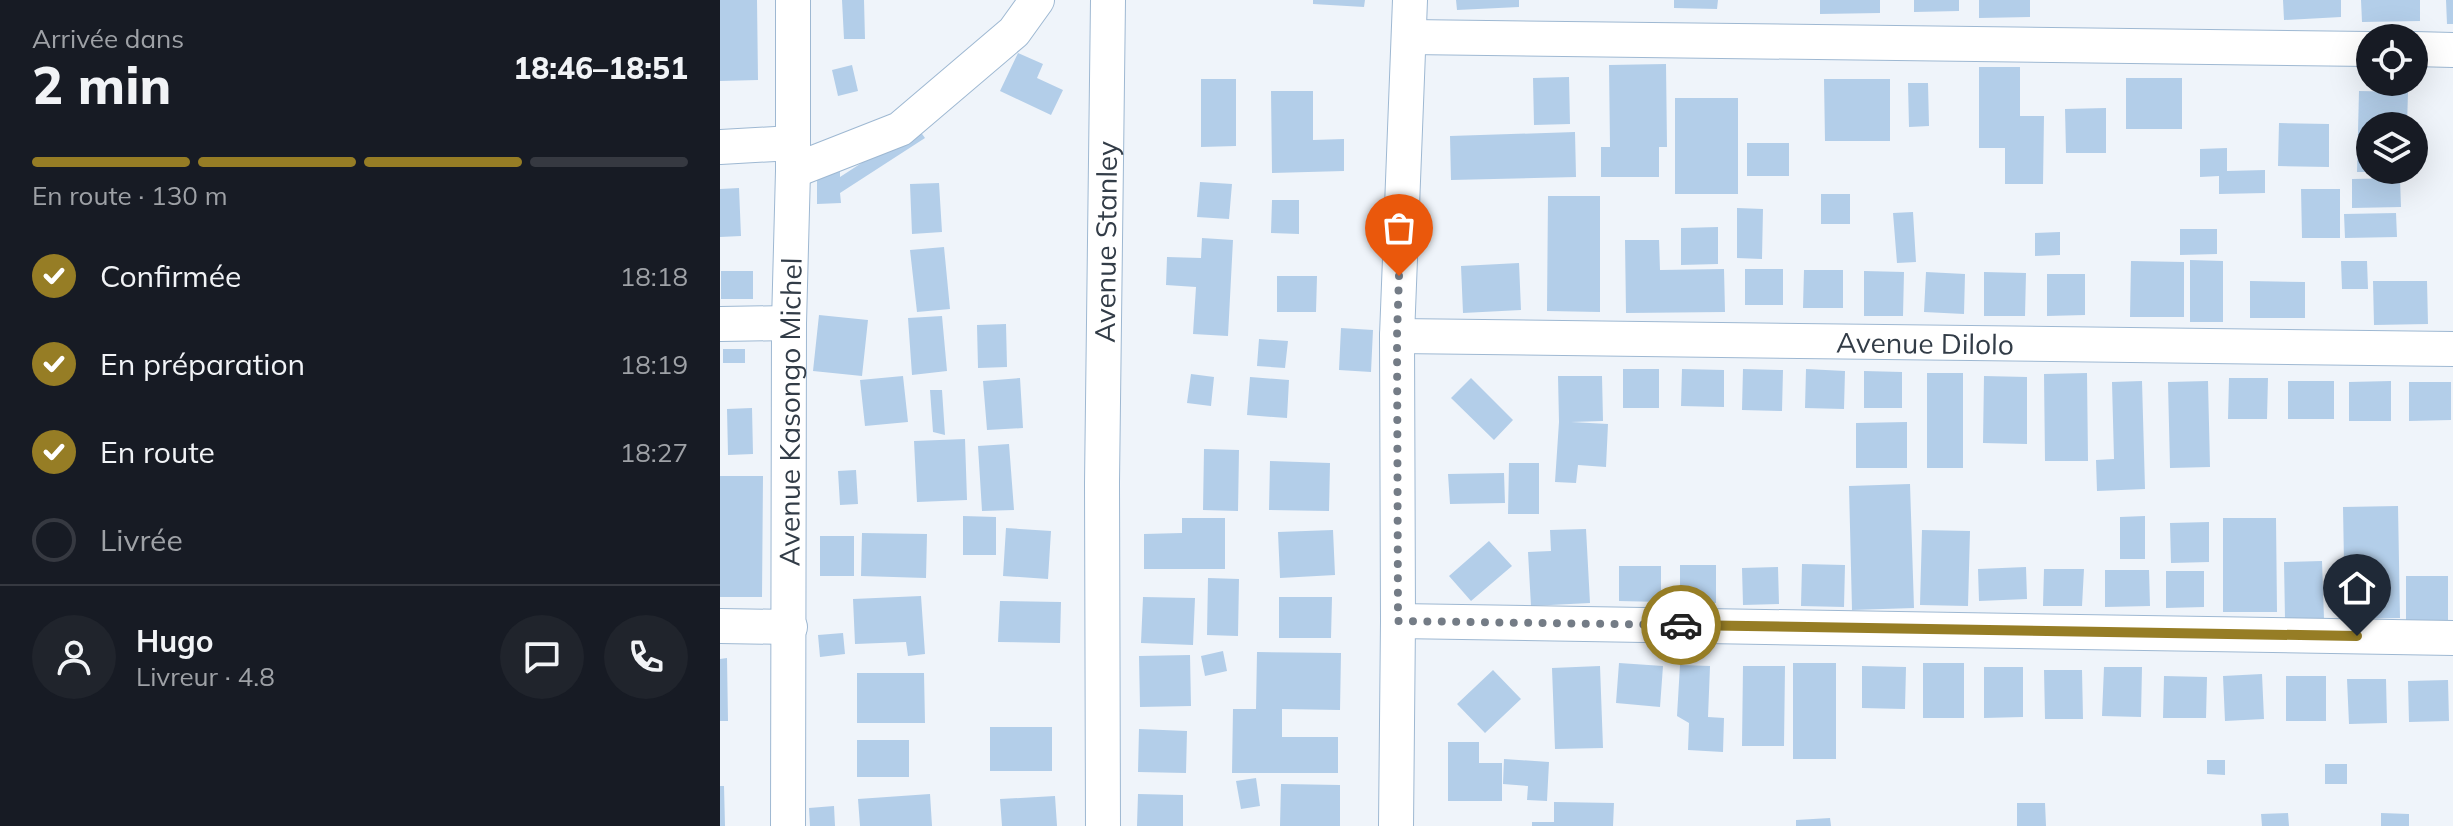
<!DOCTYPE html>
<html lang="fr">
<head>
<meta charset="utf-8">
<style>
  body { margin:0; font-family:Mulish,sans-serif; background:#20242c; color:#f1f3f6; height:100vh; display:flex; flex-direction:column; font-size:30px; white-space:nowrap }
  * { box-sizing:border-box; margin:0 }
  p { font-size:26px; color:#9ea1a6 }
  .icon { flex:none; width:44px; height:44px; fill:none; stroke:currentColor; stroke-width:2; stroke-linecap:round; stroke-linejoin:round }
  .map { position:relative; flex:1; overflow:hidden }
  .details { display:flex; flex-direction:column; background:#171b24; width:720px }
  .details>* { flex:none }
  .controls { position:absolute; left:1636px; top:24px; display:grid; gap:16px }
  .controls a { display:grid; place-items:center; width:72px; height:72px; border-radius:50%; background:#171b24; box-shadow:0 8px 32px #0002; font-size:40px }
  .pin { position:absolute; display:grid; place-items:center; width:68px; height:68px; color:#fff; margin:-82px -34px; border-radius:50% 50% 50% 0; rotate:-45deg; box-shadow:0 0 8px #0007 }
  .pin .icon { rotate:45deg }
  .courier { position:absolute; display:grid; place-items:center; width:80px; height:80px; margin:-40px; border:6px solid #967d25; border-radius:50%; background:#fff; color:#222; box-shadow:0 2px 10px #0007 }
  .headline em { font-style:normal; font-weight:800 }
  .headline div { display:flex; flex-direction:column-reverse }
  .headline { display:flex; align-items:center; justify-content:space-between; height:136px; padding:0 32px }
  h1 { font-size:52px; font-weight:800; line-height:60px }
  .bar { display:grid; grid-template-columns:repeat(4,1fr); gap:12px 8px; align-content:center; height:96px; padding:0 32px }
  .bar i { height:10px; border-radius:6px; background:#363941 }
  .bar .selected { background:#967d25 }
  .bar p { grid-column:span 4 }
  .line { display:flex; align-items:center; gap:20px; padding:0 32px; border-top:2px solid #363941 }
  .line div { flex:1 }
  .round { display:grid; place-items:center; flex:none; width:84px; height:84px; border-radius:42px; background:#20242c }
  ol { padding:0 32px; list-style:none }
  li { display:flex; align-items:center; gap:24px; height:88px }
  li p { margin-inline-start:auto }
  li .icon { padding:8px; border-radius:50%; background:#967d25; color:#fff; stroke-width:4 }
  li:last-child { color:#9ea1a6 }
  li i { width:44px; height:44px; border:4px solid #363941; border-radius:50% }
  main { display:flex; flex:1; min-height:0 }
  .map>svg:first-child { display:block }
  .building { fill:#b3cee9 }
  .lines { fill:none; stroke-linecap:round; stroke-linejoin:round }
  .street-casing { stroke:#9eb8d2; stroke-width:36 }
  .street { stroke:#fff; stroke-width:34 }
  .done { stroke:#747c86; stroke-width:8; stroke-dasharray:0 14.4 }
  .route { stroke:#967d25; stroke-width:10 }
  .labels { text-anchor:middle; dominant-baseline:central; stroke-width:7; stroke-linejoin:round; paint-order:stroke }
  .street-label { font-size:28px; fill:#323c47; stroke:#eff4fa }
</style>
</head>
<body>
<main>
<section class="details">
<div class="headline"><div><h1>2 min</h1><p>Arrivée dans</p></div><em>18:46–18:51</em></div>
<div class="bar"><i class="selected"></i><i class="selected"></i><i class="selected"></i><i></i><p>En route · 130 m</p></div>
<ol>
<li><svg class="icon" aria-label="check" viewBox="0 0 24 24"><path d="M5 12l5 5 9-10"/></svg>Confirmée<p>18:18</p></li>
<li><svg class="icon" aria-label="check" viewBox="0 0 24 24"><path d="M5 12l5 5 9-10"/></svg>En préparation<p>18:19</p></li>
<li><svg class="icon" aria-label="check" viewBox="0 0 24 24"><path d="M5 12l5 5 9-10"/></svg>En route<p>18:27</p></li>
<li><i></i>Livrée</li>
</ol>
<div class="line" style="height:144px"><a class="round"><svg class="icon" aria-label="person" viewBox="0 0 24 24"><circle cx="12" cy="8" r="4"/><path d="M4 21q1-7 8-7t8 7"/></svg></a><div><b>Hugo</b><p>Livreur · 4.8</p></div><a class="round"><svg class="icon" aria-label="chat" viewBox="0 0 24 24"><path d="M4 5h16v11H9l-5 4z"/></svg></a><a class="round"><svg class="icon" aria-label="phone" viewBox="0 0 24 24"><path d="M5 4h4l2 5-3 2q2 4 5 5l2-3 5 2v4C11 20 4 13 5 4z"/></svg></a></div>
</section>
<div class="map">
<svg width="1733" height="826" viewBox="0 0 1733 826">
  <rect width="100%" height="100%" fill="#eff4fa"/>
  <!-- building -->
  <path class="building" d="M0,0h37l1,80 -38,1z
    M122,0h22l1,39h-21z
    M593,0h52l-1,7 -51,-3z
    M736,0h63v7l-62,3z
    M954,0h44l-1,9 -43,-1z
    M1100,0h60v13l-60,1z
    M1194,0h45v11l-45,1z
    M1259,0h51v17l-51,1z
    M1563,0h58v17l-57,3z
    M1641,0h59v21l-58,1z
    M1726,0h7v24h-6z
    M298,53l25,11 -6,14 26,12 -12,25 -51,-24z
    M946,64l1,83h-8v30h-58v-30h9l-1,-82z
    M132,65l6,26 -20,5 -6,-26z
    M1259,67h41v49h24l-1,68h-38v-36h-26z
    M849,77l1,47 -36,1 -1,-47z
    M1406,78h56v51h-56z
    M481,79h35v67l-35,1z
    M1104,79h66v62h-65z
    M1188,83h20l1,43 -20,1z
    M551,91h42v49l31,-1v32l-72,2z
    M1639,91l49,1 -1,34h-37v46h-13z
    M955,98h63v96h-63z
    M1386,108v45h-40l-1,-44z
    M1559,123l50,1v43l-51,-1z
    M197,127l8,11 -85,55 1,10 -24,1v-26l23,-8v7z
    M855,132l1,45 -125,3 -1,-44z
    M1027,143h42v33h-42z
    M1507,148v23l38,-1v23l-46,1v-18l-19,1v-28z
    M1652,170h34v4l-34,-1z
    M1680,178l1,29 -49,1v-29z
    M480,182l32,2 -3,35 -32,-2z
    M219,183l3,49 -30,2 -2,-50z
    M19,188l2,48 -21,1v-48z
    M1581,189h39v49h-38z
    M1101,194h29v30h-29z
    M828,196h52v116l-53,-1z
    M552,200h27v34l-28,-1z
    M1017,208l26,1 -1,50 -25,-1z
    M1193,212l3,50 -19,1 -4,-50z
    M1676,213l1,24 -52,1 -1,-24z
    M998,227v37l-37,1v-37z
    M1460,229h37v25l-37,1z
    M1340,232v23l-25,1v-23z
    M482,238l31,2 -5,96 -35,-2 3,-47 -30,-2 1,-28 34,1z
    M905,240h34l1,30 64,-1 1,43 -99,1z
    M224,247l6,62 -33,3 -7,-62z
    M1470,260l33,1v61h-33z
    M1411,261l53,1v55h-54z
    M1621,261h26l1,28h-26z
    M799,263l2,47 -58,3 -2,-47z
    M1025,269h38v36h-38z
    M1084,270h39v38h-40z
    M1,271h32v28h-32z
    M1144,271l40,1 -1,44h-39z
    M1206,272l39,2 -1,40 -40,-2z
    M1264,272l42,1 -1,43h-41z
    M1327,274h38v41l-38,1z
    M557,276h40l-1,36h-39z
    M1530,281l55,1v36h-55z
    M1653,281h54l1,43 -54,1z
    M99,315l49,5 -6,56 -49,-5z
    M222,316l5,55 -35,4 -4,-57z
    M286,324l1,43 -29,1 -1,-43z
    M621,328l32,2 -2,42 -32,-2z
    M539,339l29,2 -3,27 -28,-2z
    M3,349h22v14h-22z
    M903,369h36v39h-36z
    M962,369l42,1v37l-43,-1z
    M1023,369l40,1 -1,41 -40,-1z
    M1086,369l39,2 -1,38 -39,-1z
    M1144,371l38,1v36h-38z
    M1207,373h36v95h-36z
    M1367,373l1,88h-43l-1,-87z
    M471,374l23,3 -3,29 -24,-3z
    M183,376l5,46 -43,4 -5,-46z
    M838,376h44l1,45 -32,1 37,2 -2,43 -28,-2 -2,18 -21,-1 4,-60z
    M1264,376l43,1v67l-44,-1z
    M530,377l39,3 -2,38 -40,-3z
    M300,378l3,50 -36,2 -4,-49z
    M751,378l42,42 -19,20 -43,-42z
    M1509,378h39l-1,41h-39z
    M1422,381l3,108 -48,2 -1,-31 18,-1 -2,-77z
    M1488,381l2,86 -40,1 -2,-86z
    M1568,381h46v38h-46z
    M1671,381v40h-42v-39z
    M1689,382h42v38l-42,1z
    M210,390h12l3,45 -12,-3z
    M32,408l1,46 -25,1 -1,-46z
    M1187,422v46h-51v-45z
    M245,439l2,61 -50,2 -3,-61z
    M289,444l5,66 -32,1 -4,-65z
    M484,449l35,1 -1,61 -35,-1z
    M550,461l60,2 -1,48 -60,-1z
    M789,463h30v51h-31z
    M136,470l2,34 -18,1 -2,-34z
    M784,473l1,30 -55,1 -2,-30z
    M0,476h43l-1,121h-42z
    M1190,484l4,124 -62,2 -3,-124z
    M1678,506l2,112 -55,1 -2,-112z
    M243,516l33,1v38h-33z
    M1425,516v43h-25v-42z
    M462,518h43v51h-81v-35l38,-1z
    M1503,518h53l1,94h-54z
    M1489,522v40l-38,1 -1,-40z
    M286,528l45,3 -3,48 -45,-3z
    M866,529l4,74 -59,3 -3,-54 23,-1 -1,-21z
    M613,530l2,45 -55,3 -2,-46z
    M1202,530l48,1 -2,75 -48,-1z
    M142,533l65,1 -1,44 -65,-2z
    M100,536h34v40h-34z
    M769,541l23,25 -41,35 -22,-25z
    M1602,561l2,58h-39l-1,-57z
    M1082,564l43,1 -1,42 -43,-1z
    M960,565h36v38h-36z
    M899,566h42v36l-42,-1z
    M1058,567l1,37 -36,1 -1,-37z
    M1306,567l1,32 -48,2 -1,-32z
    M1324,569h40l-2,37h-39z
    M1385,570h44l1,36 -45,1z
    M1446,571h38v36l-38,1z
    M1686,576h42v45h-42z
    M488,578l31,1 -1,57 -31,-1z
    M201,596l4,58 -17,2 -2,-14 -51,2 -2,-45z
    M423,597l52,1 -2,47 -52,-2z
    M559,597h53l-1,41h-52z
    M280,601l61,1 -1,41 -62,-1z
    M123,633l2,21 -25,3 -2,-22z
    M503,651l4,20 -22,5 -4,-20z
    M537,652l84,1 -1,57 -58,-1v28h56v36h-106l1,-64h23z
    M470,655l1,51 -51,1 -1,-51z
    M7,658l1,63h-8v-62z
    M899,663l44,3 -3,41 -44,-4z
    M1073,663h43v96h-43z
    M1203,663h41v55h-41z
    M960,665l30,1 -2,51 16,1 -1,34 -35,-2 1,-27 -12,-7z
    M880,666l3,82 -48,1 -3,-81z
    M1023,666h42l-1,80h-42z
    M1142,666l44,1 -1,42 -43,-1z
    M1264,667h39v50l-39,1z
    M1384,667h38l-1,50 -39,-1z
    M773,670l28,29 -36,34 -28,-29z
    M1324,670h38l1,49h-38z
    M137,673h67l1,50h-68z
    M1542,674l2,45 -39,2 -2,-45z
    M1444,676l43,1 -1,41h-43z
    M1566,676h40v45h-40z
    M1627,679h39l1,44 -38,1z
    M1728,680l1,41 -40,1 -1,-41z
    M270,727h62v44h-62z
    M419,729l48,2 -1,42 -48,-1z
    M137,740h52v37h-52z
    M728,742h31v21h23v38h-54z
    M784,759l45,3 -2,39 -20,-1 1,-14 -25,-2z
    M1487,760h18v15l-18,-1z
    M1605,764h22v20h-22z
    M536,778l4,28 -19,3 -5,-28z
    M561,784l59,1v41h-60z
    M0,786h4l1,40h-5z
    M210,794l2,32h-72l-2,-27z
    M418,794l45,1v31h-46z
    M335,796l2,30h-55l-2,-27z
    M834,802l60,1 -1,23h-81v-4h22z
    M1297,803h28l1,23h-29z
    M114,806l1,20h-25l-1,-18z
    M1568,813l1,13h-27l-1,-12z
    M1661,813l28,1v12h-28z
    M1110,818l1,8h-35v-6z"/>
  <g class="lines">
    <defs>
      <g id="street">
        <path d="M690,37l960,12"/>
        <path d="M1694,49l39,1"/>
        <path d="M0,147l73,-4"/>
        <path d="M73,171l107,-42 114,-97 23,-32"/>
        <path d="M0,324l69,-1"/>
        <path id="s1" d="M677,336l1056,13"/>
        <path d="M678,621l1055,17"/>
        <path d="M0,626l70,1"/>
        <path id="s2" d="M68,826l1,-503 4,-152v-171"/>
        <path id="s3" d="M383,826l-1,-343 6,-483"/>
        <path d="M676,826l2,-205 -1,-285 13,-336"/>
      </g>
    </defs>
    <!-- street casing -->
    <use href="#street" class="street-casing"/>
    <!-- street -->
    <use href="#street" class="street"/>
  </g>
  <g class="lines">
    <!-- done -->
    <path class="done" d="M679,276l-2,60 1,285 283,4"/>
    <!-- route -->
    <path class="route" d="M961,625l676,11"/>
  </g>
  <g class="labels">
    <!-- street labels -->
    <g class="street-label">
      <text stroke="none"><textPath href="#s3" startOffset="584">Avenue Stanley</textPath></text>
      <text stroke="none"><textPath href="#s1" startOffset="528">Avenue Dilolo</textPath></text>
      <text stroke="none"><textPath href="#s2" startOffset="414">Avenue Kasongo Michel</textPath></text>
    </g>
  </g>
</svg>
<div class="controls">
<a><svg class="icon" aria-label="locate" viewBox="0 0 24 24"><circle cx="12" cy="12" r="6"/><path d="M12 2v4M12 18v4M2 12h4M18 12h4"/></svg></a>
<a><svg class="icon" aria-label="layers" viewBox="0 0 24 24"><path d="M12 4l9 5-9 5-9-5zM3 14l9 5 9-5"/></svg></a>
</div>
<div class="pin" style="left:679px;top:276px;background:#ea580c"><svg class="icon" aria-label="bag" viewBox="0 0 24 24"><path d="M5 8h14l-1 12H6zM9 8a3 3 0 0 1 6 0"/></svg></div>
<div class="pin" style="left:1637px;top:636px;background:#1f2937"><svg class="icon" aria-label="home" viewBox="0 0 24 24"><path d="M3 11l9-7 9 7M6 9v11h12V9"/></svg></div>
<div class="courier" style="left:961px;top:625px"><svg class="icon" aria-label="car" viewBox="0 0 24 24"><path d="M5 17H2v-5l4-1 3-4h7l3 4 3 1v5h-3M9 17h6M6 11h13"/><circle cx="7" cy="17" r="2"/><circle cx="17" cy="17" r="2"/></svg></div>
</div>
</main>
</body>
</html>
